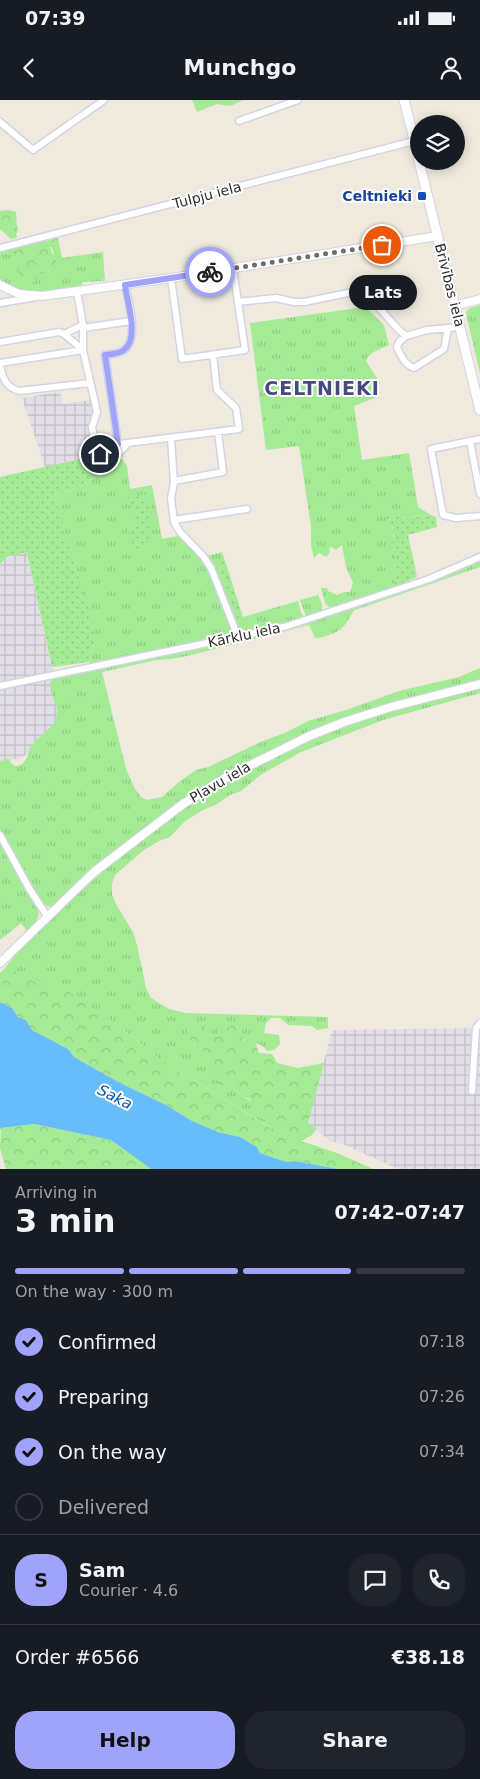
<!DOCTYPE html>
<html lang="en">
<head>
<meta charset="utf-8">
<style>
  body { margin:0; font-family:"DejaVu Sans",sans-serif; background:#20242c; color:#f1f3f6; height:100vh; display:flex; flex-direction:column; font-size:19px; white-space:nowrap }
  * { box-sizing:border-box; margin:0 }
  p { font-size:16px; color:#9ea1a6 }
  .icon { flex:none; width:28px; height:28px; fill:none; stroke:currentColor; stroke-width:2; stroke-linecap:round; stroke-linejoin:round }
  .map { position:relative; height:1069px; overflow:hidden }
  .sheet { display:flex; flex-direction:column; background:#171b24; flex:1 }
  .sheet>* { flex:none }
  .fabs { position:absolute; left:410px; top:15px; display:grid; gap:10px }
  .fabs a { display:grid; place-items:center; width:55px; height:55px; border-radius:50%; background:#171b24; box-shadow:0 2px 12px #0003; font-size:25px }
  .pin { position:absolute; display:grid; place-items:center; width:42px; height:42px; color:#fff; margin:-21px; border:2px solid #fff; border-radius:50%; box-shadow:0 1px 5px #0007 }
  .courier { position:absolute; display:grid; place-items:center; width:50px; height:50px; margin:-25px; border:4px solid #9fa3fa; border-radius:50%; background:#fff; color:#222; box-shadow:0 1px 6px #0007 }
  .bubble { position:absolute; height:35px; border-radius:18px; background:#171b24; box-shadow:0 2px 12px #0003; font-size:16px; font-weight:700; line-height:35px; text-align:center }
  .headline em { font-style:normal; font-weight:700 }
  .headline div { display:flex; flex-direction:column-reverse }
  .headline { display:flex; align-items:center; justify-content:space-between; height:85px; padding:0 15px }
  h1 { font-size:32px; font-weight:700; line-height:38px }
  .bar { display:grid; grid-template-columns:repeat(4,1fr); gap:8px 5px; align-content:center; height:60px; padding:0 15px }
  .bar i { height:6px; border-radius:4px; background:#363941 }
  .bar .on { background:#9fa3fa }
  .bar p { grid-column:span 4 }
  .line { display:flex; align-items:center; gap:12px; padding:0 15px; border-top:1px solid #363941 }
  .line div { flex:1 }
  .round { display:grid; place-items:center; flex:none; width:52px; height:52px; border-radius:20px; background:#20242c }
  ol { padding:0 15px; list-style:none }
  li { display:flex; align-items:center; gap:15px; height:55px }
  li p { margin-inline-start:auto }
  li .icon { padding:5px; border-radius:50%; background:#9fa3fa; color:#111; stroke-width:4 }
  li:last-child { color:#9ea1a6 }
  li i { width:28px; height:28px; border:2px solid #363941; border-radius:50% }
  .button { display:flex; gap:10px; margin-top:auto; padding:10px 15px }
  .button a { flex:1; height:58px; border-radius:20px; background:#9fa3fa; color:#111; font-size:20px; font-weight:700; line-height:58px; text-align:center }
  .button a+a { background:#20242c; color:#f1f3f6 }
  .status { display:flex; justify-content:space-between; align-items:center; height:35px; padding:0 25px; background:#171b24; direction:ltr }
  .status svg { height:14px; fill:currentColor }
  header { display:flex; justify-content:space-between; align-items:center; height:65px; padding:0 15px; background:#171b24; font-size:22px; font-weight:700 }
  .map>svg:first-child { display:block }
  .industrial { fill:url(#industrial-grid) }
  .grass { fill:url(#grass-tufts) }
  .forest { fill:url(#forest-crowns) }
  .garden { fill:url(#garden-dots) }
  .water { fill:#67bdfa }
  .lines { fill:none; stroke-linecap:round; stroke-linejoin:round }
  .minor-casing { stroke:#d2d3e6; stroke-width:9 }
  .tertiary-casing { stroke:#d2d3e6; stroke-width:10 }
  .secondary-casing { stroke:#d2d3e6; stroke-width:11 }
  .minor { stroke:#fff; stroke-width:6 }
  .tertiary { stroke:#fff; stroke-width:8 }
  .secondary { stroke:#fff; stroke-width:9 }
  .done { stroke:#706e6a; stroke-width:5; stroke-dasharray:0 9 }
  .route { stroke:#9fa3fa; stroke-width:6 }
  .transit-dot { fill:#1a4fb4; stroke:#fff; stroke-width:2 }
  .labels { text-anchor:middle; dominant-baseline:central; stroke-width:4; stroke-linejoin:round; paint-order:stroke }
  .street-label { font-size:14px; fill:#2c2c2c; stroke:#fff }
  .transit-label { font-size:14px; font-weight:bold; fill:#164399; stroke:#fff; text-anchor:end }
  .water-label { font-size:15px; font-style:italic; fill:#0057ac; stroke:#fff }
  .district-label { font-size:19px; font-weight:bold; letter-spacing:1px; fill:#474982; stroke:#fff }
</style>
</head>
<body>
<div class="status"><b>07:39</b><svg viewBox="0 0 49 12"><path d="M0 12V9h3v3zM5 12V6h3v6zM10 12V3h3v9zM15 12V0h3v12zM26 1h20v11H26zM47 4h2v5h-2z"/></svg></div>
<header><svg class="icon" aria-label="back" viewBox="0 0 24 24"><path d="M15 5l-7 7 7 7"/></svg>Munchgo<svg class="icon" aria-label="person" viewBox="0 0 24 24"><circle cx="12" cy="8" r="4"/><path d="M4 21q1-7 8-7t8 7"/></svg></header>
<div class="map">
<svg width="480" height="1069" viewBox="0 0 480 1069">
  <defs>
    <pattern id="industrial-grid" width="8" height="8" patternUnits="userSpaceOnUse" patternTransform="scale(1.25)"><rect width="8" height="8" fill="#e2dee7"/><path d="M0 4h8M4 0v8" fill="none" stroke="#c2bfc6"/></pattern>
    <pattern id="grass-tufts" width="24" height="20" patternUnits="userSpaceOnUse" patternTransform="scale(1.25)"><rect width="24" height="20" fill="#a5ea95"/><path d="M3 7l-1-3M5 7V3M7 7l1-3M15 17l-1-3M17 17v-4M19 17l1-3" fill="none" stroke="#8ec981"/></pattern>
    <pattern id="forest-crowns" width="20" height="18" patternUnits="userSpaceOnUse" patternTransform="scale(1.25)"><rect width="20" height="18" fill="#a5ea95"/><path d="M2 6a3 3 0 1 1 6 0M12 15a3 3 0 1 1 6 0" fill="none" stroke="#8ec981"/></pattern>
    <pattern id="garden-dots" width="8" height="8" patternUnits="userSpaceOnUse" patternTransform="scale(1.25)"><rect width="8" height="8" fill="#a5ea95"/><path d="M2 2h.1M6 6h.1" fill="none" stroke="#8ec981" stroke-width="1.8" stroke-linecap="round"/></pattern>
  </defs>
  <rect width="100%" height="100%" fill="#efeadd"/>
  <!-- industrial -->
  <path class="industrial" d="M60,292l3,12 29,-4 2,13v43l-49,11 -23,-69z
    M27,452l23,108 18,56 -46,42 -22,4v-198l5,-7z
    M480,928v141h-82l-53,-24 -15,-4 -22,-18 24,-93z"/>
  <!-- grass -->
  <path class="grass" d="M192,0h52l-14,6 -13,-2 -20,8z
    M36,143v9l-2,3 -17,-6 -5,6 10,22c12,1 22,-6 34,-7 0,-8 -2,-19 -6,-25l9,-1 3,14 41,-6 2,29 -22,1h-1v3c-26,6 -58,14 -80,-4l-2,-2v-29z
    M480,205v69l-14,-61 2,-4z
    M365,207l19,18 5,20c-9,4 -20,7 -23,16l14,22 -5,15 -21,8 8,54 47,-7 9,54 13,8 -32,3 -7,-2v9l5,48 -2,6 3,6 -32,12 -37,10 -4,-4 -4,-15h6l1,3 9,4 7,-3h6l3,-9 -7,-16 -4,-22 -6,5 -6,-4 -1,8 -3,3 -7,-4 -5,5 -3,-12v-19l-12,-81 -33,4 -16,-127z
    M122,359l5,7 3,23 22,-4 10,54 16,-3 29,29 13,33 11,32 -2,5h-2l-138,29 6,-24 -41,-145 33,-11 10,-12 -1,-9z
    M222,452l3,9 -7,2 18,56 62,-18 3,12 3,4 -18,6 -40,8 -8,-4 -22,-57 -9,-14z
    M480,461v6l-125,43c-5,5 -7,12 -12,17 -6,6 -20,11 -28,11l-6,-13 -122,31 -17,3 -13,1 -55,12 24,97 9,20 6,8 6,3 15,-3 18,-16 16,-11 12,-3 55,-26 24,-9 21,-11 38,-11 53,-19 60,-14 21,-9v11c-96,27 -196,55 -280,110 -53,35 -99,74 -145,116l-7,2 -3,-2 -14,-19 -31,-56v-69l9,-2 3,5c3,2 4,3 8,1 9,-4 7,-14 12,-20 7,-9 17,-15 23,-23 9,-19 -14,-34 -1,-45l82,-15 126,-26 36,-9 132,-44z
    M318,495l4,9v6l-10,6h-6l-6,-16z
    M480,588v5l-97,27 -82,32 -39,22 -21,17 -11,4 -13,9 -14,6 -19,12 -14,15 -9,3 -17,10 -29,25 -3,8v11l5,12 16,26 4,13 9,43 5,10 18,11 17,4 142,4v11l-11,2 -5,-4 -24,-1 -8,-7h-9l-5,5 -2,10 15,2 1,9 -6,6 -7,1c-7,-11 -17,-7 -25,-13 -5,-3 -9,-7 -13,-11l-11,4 -2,5 -10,-1 -1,-13 -10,19c7,10 17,17 25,25 6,6 7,15 12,21 7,9 17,12 26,19l-1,6 5,6 8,3 3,8 -113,-70 -45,-36 -110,-55c23,-33 56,-60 86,-86 39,-34 79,-67 124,-94 43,-26 90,-47 137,-65 41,-16 85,-24 128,-35z
    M0,739l37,67c4,12 -1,16 -10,25l-6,-8 -21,17z"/>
  <!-- forest -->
  <path class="forest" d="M8,110l8,2c1,6 0,12 2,18l-2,5 1,1 -1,2 -5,1 -11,-10v-18z
    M58,138l1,6 -9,1 2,9 4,2v13h2l-1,6 -5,1 -1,-6 -18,7 3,3 -4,3 -3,-2 1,-3 -3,1 -9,-1 1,-8 -6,-5 -1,-10 2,-4 10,-4 8,8h2l2,-3v-9z
    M5,868l64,24 46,31 45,36 112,70 -2,-7 -8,-4 -6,-6 2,-6 -6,-3 -2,-4 -8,-3 -10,-9 -14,-2 -2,-7 6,-9 -6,-2 -7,-6 1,-4c-10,-8 -12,-15 -24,-19 0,-12 8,-15 19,-17l1,14 10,1 2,-5 -2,-3 5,-4 8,3 6,-3 9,16 11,2 4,11 13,1 5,9 21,5 26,-5 -16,60 8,6 -4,6 -11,6 36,12 36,16h-35l-44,-8 -8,1 -26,-9 -3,-6 -17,-10 -22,-5 -26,-11 -26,-16 -46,-22 -46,-26 -6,-8 -36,-19 -6,-10 -8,-3 -6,-9 -12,-6v-29z
    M34,1024l77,16 40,29h-145l-6,-21 1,-20z"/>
  <!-- garden -->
  <path class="garden" d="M94,356l3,16 -10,12 -33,11 38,125 3,20 -6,22 -37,5 -25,-115 -21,5 -6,7v-87z
    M146,394l8,26 -7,2 7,18 -9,6 -5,7h-4l-8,-24 10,-5 -11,-26z
    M389,412c9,10 29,4 42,3l5,2 1,10 -29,8 9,42 -19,8 -3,-6 2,-6 -5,-34 2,-2 -2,-12 -5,-1 -1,-9z
    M225,461l18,56 -7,2 -18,-56z"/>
  <!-- water -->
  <path class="water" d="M0,902l12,6 6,9 8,3 6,10 36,19 6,8 46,26 46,22 26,16 26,11 22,5 17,10 3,6 26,9 8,-1 44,8h-187l-40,-29 -77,-16 -33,4 -1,2z"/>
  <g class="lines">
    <defs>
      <path id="minor" d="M239,21l59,-21
        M0,22l33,28 71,-50
        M0,148l414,-107
        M171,178l11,81 63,-9 -12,-82
        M77,192l6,33v25l14,62 -5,15 4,20 143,-18 -3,-21 -19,-18 -4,-35
        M238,202l38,-4 18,4h10l44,-9c28,0 39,29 58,43l21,-6 33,-3
        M0,203l36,-6
        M83,228l48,-7
        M406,236l-7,6 -2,5c3,8 8,18 17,21l30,-19 4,-21
        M0,242l59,-10 5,2 19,-9
        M0,263l83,-13 -19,-16
        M0,266c3,13 6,21 19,25l71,-8
        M171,338l3,45 -3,15 3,24 6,10 23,24 8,12 27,69
        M470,341l10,-2
        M118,344l-13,-89c6,-1 14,-1 19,-5 16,-12 4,-49 1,-65
        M96,347l6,8c12,4 19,-3 26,-12
        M174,381l49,-9 -5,-40
        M480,394l-10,-53 -39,8 12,66 13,3 24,-2
        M174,420l73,-11
        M0,586l284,-59 145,-48 51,-22
        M0,735l30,55 17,26
        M472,991l4,-63 4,-5"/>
      <path id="tertiary" d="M0,185l19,9 23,2 129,-18 267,-42
        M455,206l25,-7
        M0,863l94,-91 89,-68 44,-27 82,-41 38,-15 44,-14 89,-23"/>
      <path id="secondary" d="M404,0l15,59
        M419,61l61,249"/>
    </defs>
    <!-- minor casing -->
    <use href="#minor" class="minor-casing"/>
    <!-- tertiary casing -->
    <use href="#tertiary" class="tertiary-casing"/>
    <!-- secondary casing -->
    <use href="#secondary" class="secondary-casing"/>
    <!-- minor -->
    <use href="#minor" class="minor"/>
    <!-- tertiary -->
    <use href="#tertiary" class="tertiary"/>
    <!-- secondary -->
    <use href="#secondary" class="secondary"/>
  </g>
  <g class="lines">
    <!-- done -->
    <path class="done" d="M210,172l172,-27"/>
    <!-- route -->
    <path class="route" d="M100,354l-4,-8 22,-2 -13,-89c6,-1 14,-1 19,-5 16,-12 3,-48 1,-65l85,-13"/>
  </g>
  <!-- markers -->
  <rect class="transit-dot" x="417" y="91" width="10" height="10" rx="2.5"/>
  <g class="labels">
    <!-- street labels -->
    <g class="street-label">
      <text transform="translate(207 95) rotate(-15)">Tulpju iela</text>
      <text transform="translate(450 185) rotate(76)">Brīvības iela</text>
      <text transform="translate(244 535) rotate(-12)">Kārklu iela</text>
      <text transform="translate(220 682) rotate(-30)">Pļavu iela</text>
    </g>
    <!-- transit labels -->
    <g class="transit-label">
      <text x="412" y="96">Celtnieki</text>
    </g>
    <!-- water labels -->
    <g class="water-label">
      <text transform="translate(115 997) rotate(27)">Saka</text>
    </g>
    <!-- district labels -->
    <g class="district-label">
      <text x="322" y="288">CELTNIEKI</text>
    </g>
  </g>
</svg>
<div class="fabs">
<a><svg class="icon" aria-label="layers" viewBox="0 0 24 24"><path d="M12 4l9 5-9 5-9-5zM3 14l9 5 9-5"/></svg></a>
</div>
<div class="pin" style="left:382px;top:145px;background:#ea580c"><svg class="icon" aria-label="bag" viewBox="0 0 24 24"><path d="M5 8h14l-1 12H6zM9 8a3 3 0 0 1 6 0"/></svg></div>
<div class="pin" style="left:100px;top:354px;background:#1f2937"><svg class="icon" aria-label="home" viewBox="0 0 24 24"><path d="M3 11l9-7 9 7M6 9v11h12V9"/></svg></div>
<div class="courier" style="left:210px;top:172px"><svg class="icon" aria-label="bike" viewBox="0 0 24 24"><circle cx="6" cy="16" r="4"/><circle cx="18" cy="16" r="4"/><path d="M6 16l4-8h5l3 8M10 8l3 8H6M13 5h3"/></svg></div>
<div class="bubble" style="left:349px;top:175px;width:68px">Lats</div>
</div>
<section class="sheet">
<div class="headline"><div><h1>3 min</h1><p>Arriving in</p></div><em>07:42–07:47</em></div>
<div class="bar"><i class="on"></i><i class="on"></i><i class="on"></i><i></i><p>On the way · 300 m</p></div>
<ol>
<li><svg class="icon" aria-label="check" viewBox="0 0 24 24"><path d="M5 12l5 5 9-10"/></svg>Confirmed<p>07:18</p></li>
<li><svg class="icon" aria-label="check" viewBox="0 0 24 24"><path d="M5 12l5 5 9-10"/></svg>Preparing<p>07:26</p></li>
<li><svg class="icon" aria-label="check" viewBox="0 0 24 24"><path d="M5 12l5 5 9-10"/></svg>On the way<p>07:34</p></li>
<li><i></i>Delivered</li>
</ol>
<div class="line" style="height:90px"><b class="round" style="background:#9fa3fa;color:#111">S</b><div><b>Sam</b><p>Courier · 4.6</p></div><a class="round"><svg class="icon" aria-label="chat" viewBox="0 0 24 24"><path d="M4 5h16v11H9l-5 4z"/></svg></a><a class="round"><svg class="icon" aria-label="phone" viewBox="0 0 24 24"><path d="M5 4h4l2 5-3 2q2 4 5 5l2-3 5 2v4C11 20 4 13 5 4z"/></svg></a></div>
<div class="line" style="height:65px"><div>Order #6566</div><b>€38.18</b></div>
<div class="button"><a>Help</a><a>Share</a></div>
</section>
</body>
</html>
